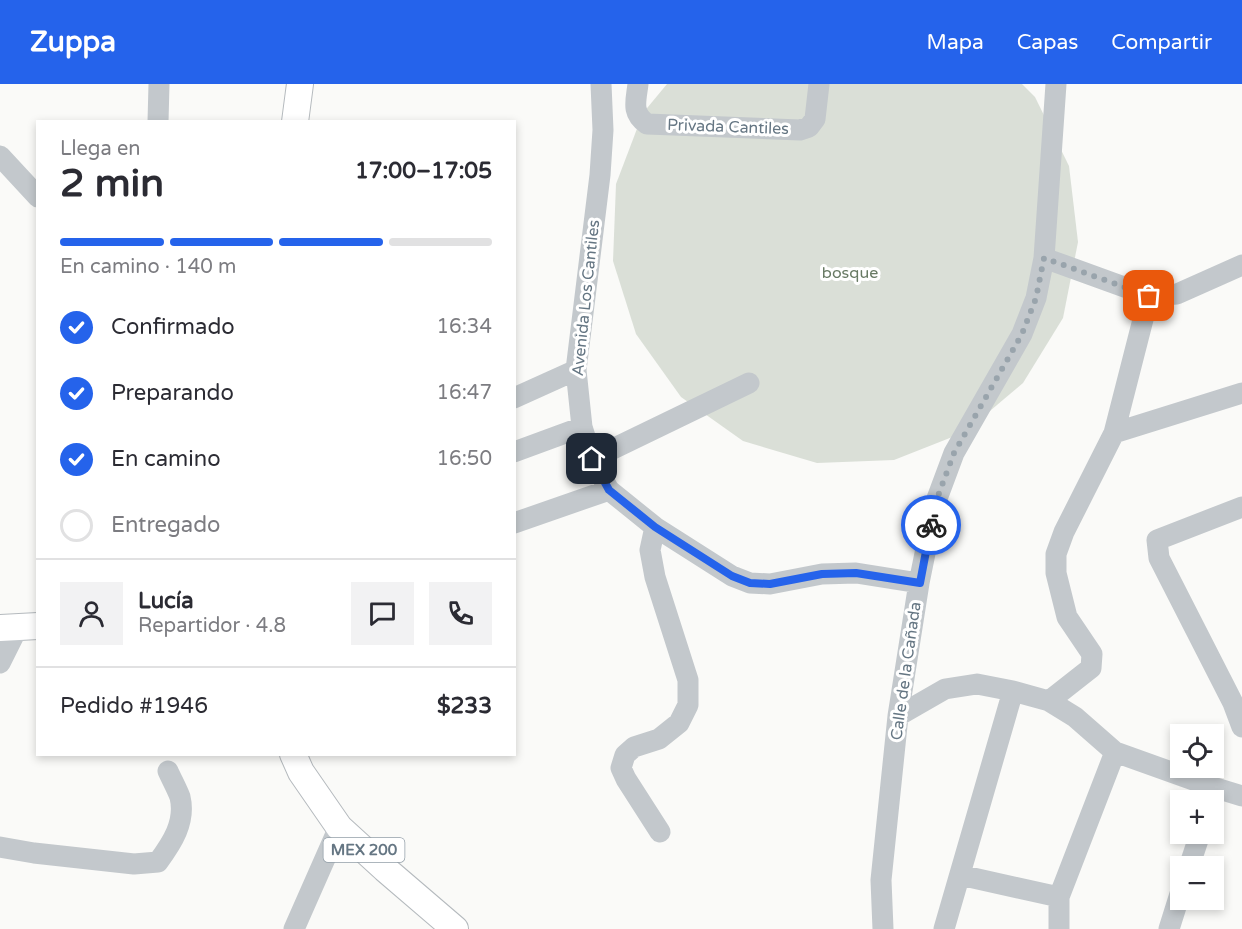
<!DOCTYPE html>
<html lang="es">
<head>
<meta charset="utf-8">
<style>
  body { margin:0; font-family:"Varela Round",sans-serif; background:#f2f2f3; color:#2b2b33; height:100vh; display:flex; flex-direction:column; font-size:22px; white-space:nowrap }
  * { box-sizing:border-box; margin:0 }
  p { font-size:20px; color:#7c7c81 }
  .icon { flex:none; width:33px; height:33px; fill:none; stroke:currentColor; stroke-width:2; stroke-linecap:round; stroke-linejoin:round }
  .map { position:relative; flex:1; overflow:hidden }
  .panel { position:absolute; left:36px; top:36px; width:480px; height:636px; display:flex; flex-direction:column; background:#fff; border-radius:0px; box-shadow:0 3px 9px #0003 }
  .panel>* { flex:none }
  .controls { position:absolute; left:1170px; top:640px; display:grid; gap:12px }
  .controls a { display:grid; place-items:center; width:54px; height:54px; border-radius:0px; background:#fff; box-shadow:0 3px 9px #0003; font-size:30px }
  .pin { position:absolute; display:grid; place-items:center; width:51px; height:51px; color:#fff; margin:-26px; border-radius:12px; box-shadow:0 3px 9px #0006 }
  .courier { position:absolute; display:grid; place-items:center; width:60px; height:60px; margin:-30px; border:4px solid #2563eb; border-radius:50%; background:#fff; color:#222; box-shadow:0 2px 8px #0007 }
  .overview em { font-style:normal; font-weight:700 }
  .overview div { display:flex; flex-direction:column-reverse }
  .overview { display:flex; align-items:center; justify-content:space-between; height:102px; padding:0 24px }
  h1 { font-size:39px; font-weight:700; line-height:45px }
  .bar { display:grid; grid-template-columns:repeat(4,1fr); gap:9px 6px; align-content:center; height:72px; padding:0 24px }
  .bar i { height:8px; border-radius:4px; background:#e1e1e2 }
  .bar .selected { background:#2563eb }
  .bar p { grid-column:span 4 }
  .line { display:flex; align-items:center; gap:15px; padding:0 24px; border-top:2px solid #e1e1e2 }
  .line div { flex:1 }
  .round { display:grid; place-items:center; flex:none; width:63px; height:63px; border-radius:0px; background:#f2f2f3 }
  ol { padding:0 24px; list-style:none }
  li { display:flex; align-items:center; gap:18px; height:66px }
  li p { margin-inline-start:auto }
  li .icon { padding:6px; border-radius:50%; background:#2563eb; color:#fff; stroke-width:4 }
  li:last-child { color:#7c7c81 }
  li i { width:33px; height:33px; border:3px solid #e1e1e2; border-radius:50% }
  header { display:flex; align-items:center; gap:36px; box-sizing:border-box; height:84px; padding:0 30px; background:#2563eb; color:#fff }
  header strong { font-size:28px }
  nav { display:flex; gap:33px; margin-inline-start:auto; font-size:21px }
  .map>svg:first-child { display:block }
  .green { fill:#dadfd7 }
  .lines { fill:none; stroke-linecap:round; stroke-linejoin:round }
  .major-casing { stroke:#b5babe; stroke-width:28 }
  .minor { stroke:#c3c8cc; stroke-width:21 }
  .major { stroke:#fff; stroke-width:26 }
  .done { stroke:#99a4ac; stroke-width:6; stroke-dasharray:0 10.8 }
  .route { stroke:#2563eb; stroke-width:8 }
  .labels { text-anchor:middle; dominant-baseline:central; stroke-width:6; stroke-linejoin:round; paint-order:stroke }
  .shield { fill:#fff; stroke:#939fa8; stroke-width:1.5 }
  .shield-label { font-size:15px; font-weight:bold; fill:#657683 }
  .street-label { font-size:16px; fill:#657683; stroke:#fff }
  .park-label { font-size:16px; fill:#687a64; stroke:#fff }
</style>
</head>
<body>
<header>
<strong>Zuppa</strong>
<nav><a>Mapa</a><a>Capas</a><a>Compartir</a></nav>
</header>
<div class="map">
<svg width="1242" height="845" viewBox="0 0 1242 845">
  <rect width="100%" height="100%" fill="#fafaf8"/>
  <!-- green -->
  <path class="green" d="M667,0h355l13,13 34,69 9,76 -15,76 -40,65 -58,49 -71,28 -77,3 -74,-22 -62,-44 -45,-63 -23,-73 3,-77 27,-71z"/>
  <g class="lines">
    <defs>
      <path id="major" d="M295,38l5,-38
        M0,544l38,-2
        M293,670l8,18 38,55 46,42 70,60"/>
    </defs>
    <!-- major casing -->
    <use href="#major" class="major-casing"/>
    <!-- minor -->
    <path class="minor" d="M601,0l2,46 -3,45 -24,195 6,57 10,32 17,31 46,37 77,49 18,7 20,1 52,-10 34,-1 63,10
      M638,0c-2,17 -7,29 9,40l153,6 9,-3 6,-8 4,-35
      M158,38l1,-38
      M0,72l38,41
      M1044,174l105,38 28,-2 65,-29
      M514,314l62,-28
      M1114,349l128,-40
      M514,368l68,-25
      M592,375l157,-76
      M1242,423l-85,33 2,18 74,145 9,24
      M514,439l95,-33
      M655,443l-5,23 5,27 33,103v25l-9,18 -20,16 -25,8 -9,8 -4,13 5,11 34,53
      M0,579l18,-36
      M1049,617l42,-33 1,-14 -25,-37 -11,-44v-19l8,-22 50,-99 35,-137
      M898,632l47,-27 32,-5 36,7 36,10 26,16 40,35 101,36 26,8
      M0,763l34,6 100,11 24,-2c14,-19 28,-40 22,-65 -3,-8 -8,-17 -12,-26
      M1189,783l11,-33
      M960,791l99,22
      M294,845l45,-102
      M883,845l-2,-49 17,-164 21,-133 16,-79 19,-51 68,-119 14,-36 8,-40 12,-174
      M944,845l69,-238
      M1059,845v-32l56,-145
      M1169,845l11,-35"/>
    <!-- major -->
    <use href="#major" class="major"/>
  </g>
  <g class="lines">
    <!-- done -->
    <path class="done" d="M931,441l4,-21 19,-51 68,-119 14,-36 8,-40 105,38"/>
    <!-- route -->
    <path class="route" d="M592,375l17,31 46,37 77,49 18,7 20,1 52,-10 34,-1 64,10 11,-58"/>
  </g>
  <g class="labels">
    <!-- shield labels -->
    <rect class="shield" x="323.5" y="754" width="81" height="24" rx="4.5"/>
    <g class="shield-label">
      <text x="364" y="766">MEX 200</text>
    </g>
    <!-- street labels -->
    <g class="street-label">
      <text transform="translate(728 43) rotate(2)">Privada Cantiles</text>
      <text transform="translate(586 214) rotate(-84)">Avenida Los Cantiles</text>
      <text transform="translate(906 587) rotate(-82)">Calle de la Cañada</text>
    </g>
    <!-- park labels -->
    <g class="park-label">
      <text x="850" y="189">bosque</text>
    </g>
  </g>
</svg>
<div class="controls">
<a><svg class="icon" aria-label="locate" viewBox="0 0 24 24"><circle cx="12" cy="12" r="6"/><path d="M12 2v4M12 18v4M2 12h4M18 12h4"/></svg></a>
<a>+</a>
<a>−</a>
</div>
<div class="pin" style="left:1149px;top:212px;background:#ea580c"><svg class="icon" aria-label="bag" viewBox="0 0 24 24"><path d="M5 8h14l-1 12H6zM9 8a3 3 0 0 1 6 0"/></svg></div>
<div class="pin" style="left:592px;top:375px;background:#1f2937"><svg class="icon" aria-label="home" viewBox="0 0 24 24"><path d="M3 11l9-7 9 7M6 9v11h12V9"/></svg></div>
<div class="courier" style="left:931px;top:441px"><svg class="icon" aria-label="bike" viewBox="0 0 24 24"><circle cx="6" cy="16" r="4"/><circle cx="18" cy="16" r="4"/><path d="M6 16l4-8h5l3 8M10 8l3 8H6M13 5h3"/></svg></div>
<section class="panel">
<div class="overview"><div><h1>2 min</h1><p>Llega en</p></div><em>17:00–17:05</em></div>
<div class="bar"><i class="selected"></i><i class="selected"></i><i class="selected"></i><i></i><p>En camino · 140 m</p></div>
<ol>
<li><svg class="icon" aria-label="check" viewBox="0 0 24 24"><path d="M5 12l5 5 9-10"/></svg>Confirmado<p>16:34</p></li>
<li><svg class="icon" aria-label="check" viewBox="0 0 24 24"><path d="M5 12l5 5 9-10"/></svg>Preparando<p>16:47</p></li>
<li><svg class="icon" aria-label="check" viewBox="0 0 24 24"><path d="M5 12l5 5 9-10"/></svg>En camino<p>16:50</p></li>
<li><i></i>Entregado</li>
</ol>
<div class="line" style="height:108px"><a class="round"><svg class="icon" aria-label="person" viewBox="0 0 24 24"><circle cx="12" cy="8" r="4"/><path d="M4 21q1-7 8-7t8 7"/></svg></a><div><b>Lucía</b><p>Repartidor · 4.8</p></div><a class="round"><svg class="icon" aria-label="chat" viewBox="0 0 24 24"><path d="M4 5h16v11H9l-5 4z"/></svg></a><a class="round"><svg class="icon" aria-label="phone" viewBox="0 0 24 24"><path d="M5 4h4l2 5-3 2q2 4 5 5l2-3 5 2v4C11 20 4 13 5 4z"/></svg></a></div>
<div class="line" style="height:78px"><div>Pedido #1946</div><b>$233</b></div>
</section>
</div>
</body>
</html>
